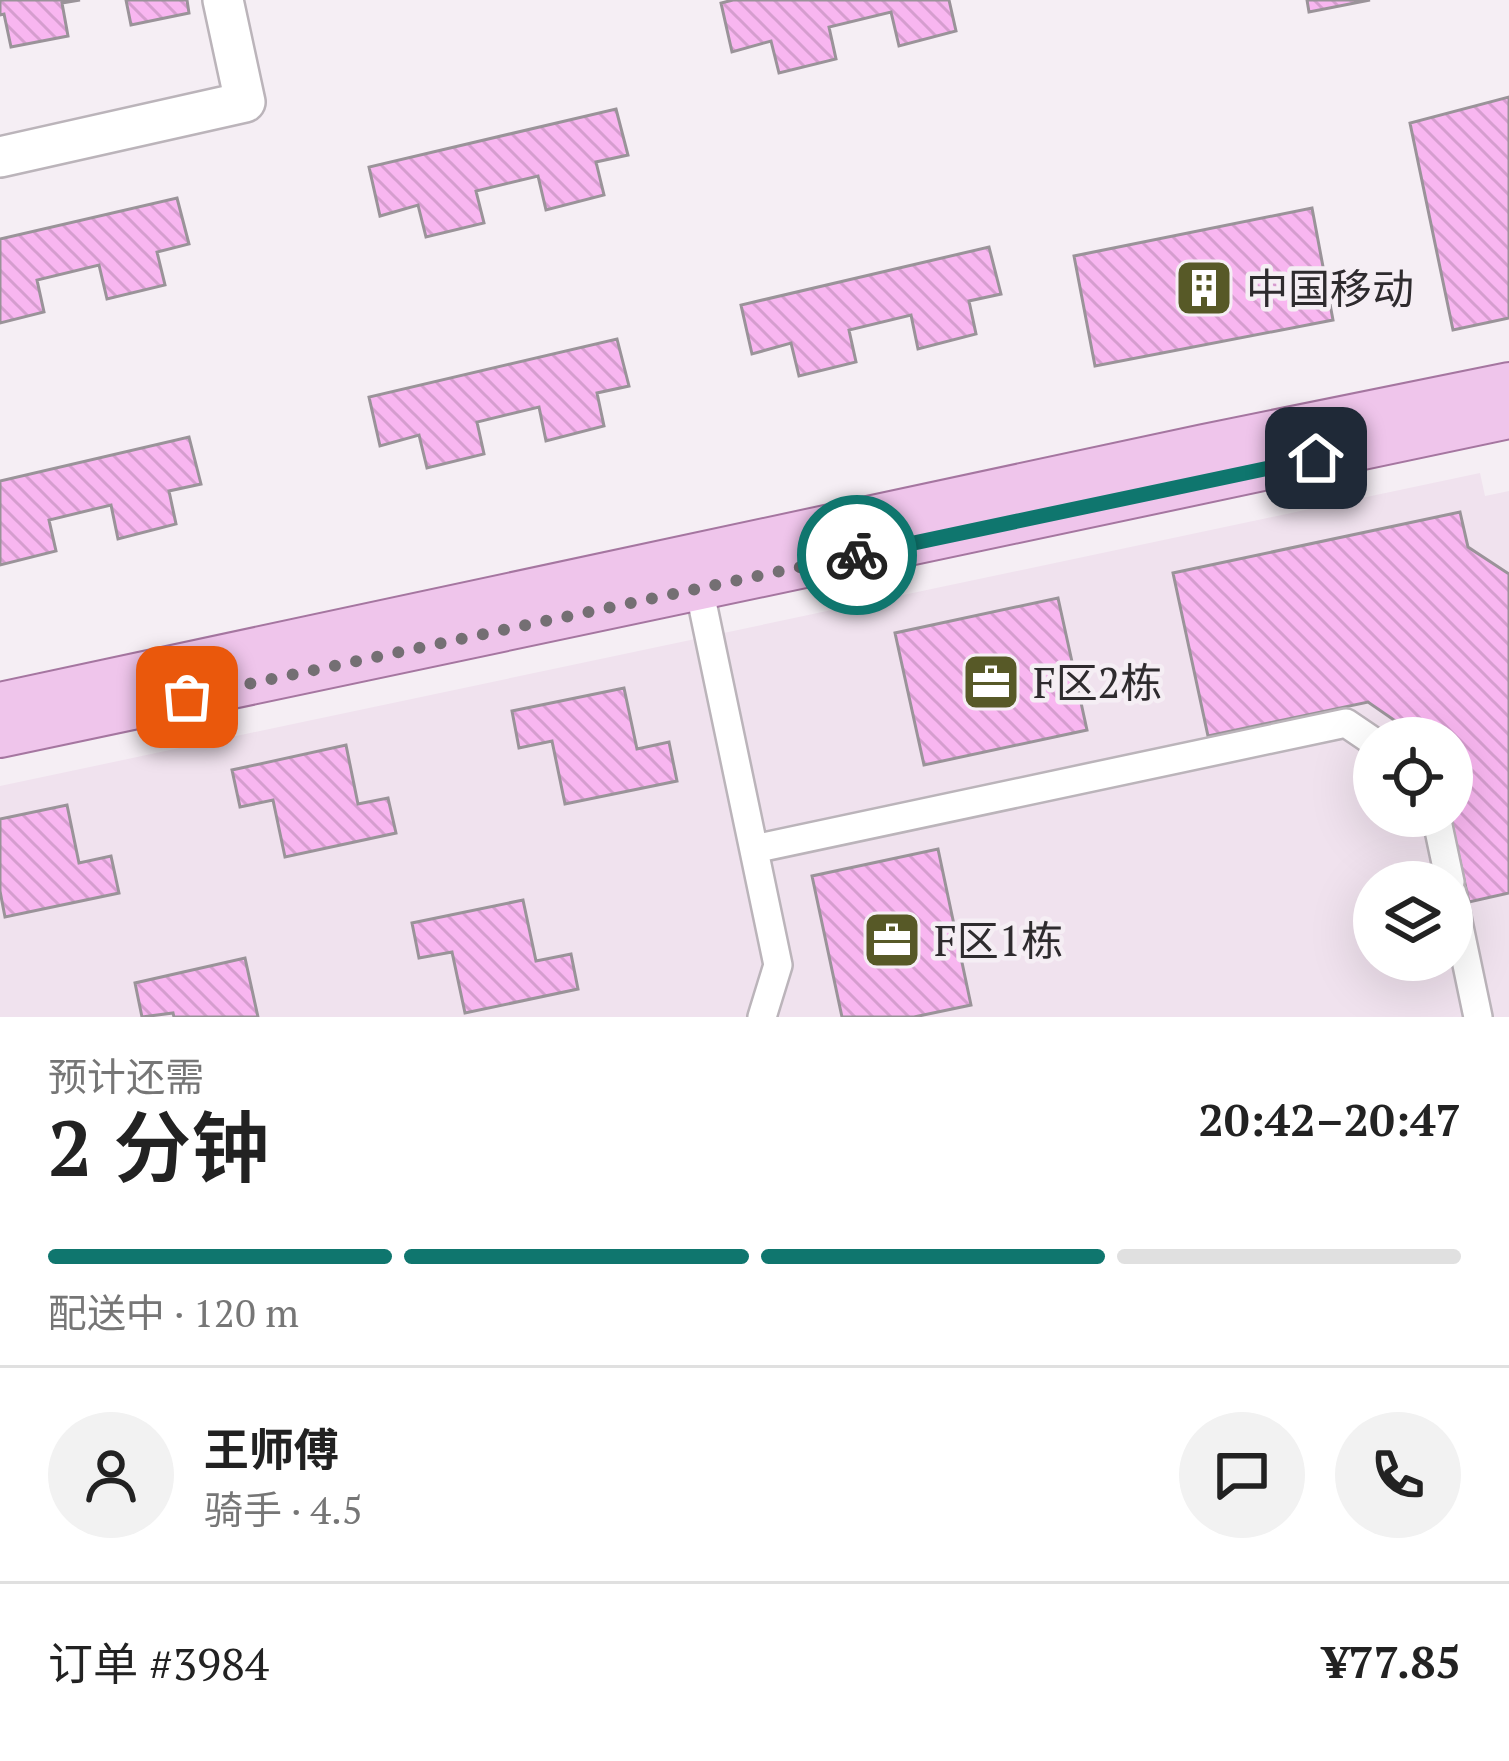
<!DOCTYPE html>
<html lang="zh">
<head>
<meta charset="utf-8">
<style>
  body { margin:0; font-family:"PT Serif","Noto Sans SC",serif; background:#f2f2f2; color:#222; height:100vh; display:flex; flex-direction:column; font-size:45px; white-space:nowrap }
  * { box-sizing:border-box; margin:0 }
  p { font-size:39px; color:#767676 }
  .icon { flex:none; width:66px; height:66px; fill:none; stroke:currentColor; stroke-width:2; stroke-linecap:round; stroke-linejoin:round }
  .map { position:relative; height:1017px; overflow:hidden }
  .side { display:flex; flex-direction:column; background:#fff; flex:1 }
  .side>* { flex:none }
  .controls { position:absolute; left:1353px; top:717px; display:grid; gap:24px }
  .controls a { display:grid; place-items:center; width:120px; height:120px; border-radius:50%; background:#fff; box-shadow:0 12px 48px #0002; font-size:60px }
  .pin { position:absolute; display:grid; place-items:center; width:102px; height:102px; color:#fff; margin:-51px; border-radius:24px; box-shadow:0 6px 18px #0006 }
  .courier { position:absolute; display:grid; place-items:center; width:120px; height:120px; margin:-60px; border:9px solid #0f766e; border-radius:50%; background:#fff; color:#222; box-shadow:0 3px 15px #0007 }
  .overview em { font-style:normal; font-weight:600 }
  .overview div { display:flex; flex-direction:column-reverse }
  .overview { display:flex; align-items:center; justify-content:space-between; height:204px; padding:0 48px }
  h1 { font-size:78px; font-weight:600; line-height:90px }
  .bar { display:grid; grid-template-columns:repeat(4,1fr); gap:18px 12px; align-content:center; height:144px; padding:0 48px }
  .bar i { height:15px; border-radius:9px; background:#e0e0e0 }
  .bar .selected { background:#0f766e }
  .bar p { grid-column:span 4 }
  .line { display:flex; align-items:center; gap:30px; padding:0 48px; border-top:3px solid #e0e0e0 }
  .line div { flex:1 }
  .round { display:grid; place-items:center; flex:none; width:126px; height:126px; border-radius:63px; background:#f2f2f2 }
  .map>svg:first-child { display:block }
  .built { fill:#f0e2ee; fill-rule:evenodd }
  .building { fill:url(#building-back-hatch); stroke:#9a9399; stroke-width:3 }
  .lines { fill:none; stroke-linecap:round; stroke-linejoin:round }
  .street-casing { stroke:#bbb4ba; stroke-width:32 }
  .secondary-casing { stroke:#bbb4ba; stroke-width:44 }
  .primary-casing { stroke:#a576a0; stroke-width:46 }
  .street { stroke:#fff; stroke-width:27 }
  .secondary { stroke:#fff; stroke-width:39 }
  .primary { stroke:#efc5eb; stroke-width:42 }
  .done { stroke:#746f73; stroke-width:12; stroke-dasharray:0 21.6 }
  .route { stroke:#0f766e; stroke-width:15 }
  .labels { text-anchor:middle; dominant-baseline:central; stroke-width:9; stroke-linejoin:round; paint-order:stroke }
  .poi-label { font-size:42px; fill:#2e2b2e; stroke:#f5eef4; text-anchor:start }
</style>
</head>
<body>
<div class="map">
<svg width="1509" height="1017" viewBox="0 0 1509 1017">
  <defs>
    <pattern id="building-back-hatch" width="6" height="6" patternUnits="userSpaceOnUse" patternTransform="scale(3)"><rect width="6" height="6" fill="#f8b6f0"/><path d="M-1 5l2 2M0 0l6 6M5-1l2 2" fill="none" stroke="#d59dce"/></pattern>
  </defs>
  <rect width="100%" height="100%" fill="#f5eef4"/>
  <!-- built -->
  <path class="built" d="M1480,473l5,23 24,-5v526h-1509v-231zM1374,738h78v78h-78zM1374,882h78v78h-78z"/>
  <!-- building -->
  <path class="building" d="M0,0h80l-18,3 6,33 -57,11 -7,-33 -4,1z
    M126,0h61l2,13 -58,12z
    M733,0h216l7,31 -57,15 -8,-34 -62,15 7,32 -57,14 -8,-32 -39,11 -11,-49z
    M1307,0h63l-61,12z
    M1509,97v221l-56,12 -43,-207z
    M616,109l12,46 -32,7 8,33 -58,15 -8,-34 -62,15 8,32 -58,14 -8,-32 -38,11 -11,-49z
    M177,198l12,46 -32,8 8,33 -58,14 -8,-34 -62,15 7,32 -44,11v-84z
    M1312,208l21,112 -238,46 -21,-110z
    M989,247l12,47 -32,7 7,33 -58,15 -7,-34 -62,15 7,32 -57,14 -8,-33 -39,11 -11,-49z
    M617,339l12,47 -32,7 7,33 -58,15 -7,-34 -62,15 7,32 -57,14 -8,-33 -39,11 -11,-49z
    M189,437l12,47 -32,7 7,33 -58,15 -7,-34 -62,15 7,31 -56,14v-84z
    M1460,512l8,35 41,27v319l-40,9 -19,-86 2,-78h-32l-52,-36 -160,34 -35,-163z
    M1058,598l29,132 -163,35 -29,-132z
    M624,688l13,61 32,-7 8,39 -112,23 -13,-63 -33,7 -7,-37z
    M346,745l12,59 30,-6 8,35 -111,24 -12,-57 -33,7 -8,-37z
    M67,805l12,58 32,-7 8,37 -114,24 -5,-26v-72z
    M938,849l33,156 -57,12h-72l-30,-141z
    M523,900l13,61 35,-7 7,35 -113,24 -13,-61 -33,6 -7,-35z
    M245,958l13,59h-84l-1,-4 -31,4 -7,-34z"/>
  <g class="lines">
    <defs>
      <path id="street" d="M699,588l79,377 -16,52
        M1436,816l14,66
        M754,849l592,-126 28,19
        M1452,893l26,124"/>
      <path id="secondary" d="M0,157l245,-55 -22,-102"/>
      <path id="primary" d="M0,704l1204,-258 305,-62
        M0,736l1509,-319"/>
    </defs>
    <!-- street casing -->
    <use href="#street" class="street-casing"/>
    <!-- secondary casing -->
    <use href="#secondary" class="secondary-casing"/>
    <!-- primary casing -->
    <use href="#primary" class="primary-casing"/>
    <!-- street -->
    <use href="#street" class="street"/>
    <!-- secondary -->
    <use href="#secondary" class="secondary"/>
    <!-- primary -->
    <use href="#primary" class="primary"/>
  </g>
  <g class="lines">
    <!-- done -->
    <path class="done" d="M187,697l670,-142"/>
    <!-- route -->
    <path class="route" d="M857,555l459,-97"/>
  </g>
  <!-- icons -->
  <defs>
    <symbol id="building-square" viewBox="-11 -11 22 22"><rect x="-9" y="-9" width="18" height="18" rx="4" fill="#575927" stroke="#f5eef4"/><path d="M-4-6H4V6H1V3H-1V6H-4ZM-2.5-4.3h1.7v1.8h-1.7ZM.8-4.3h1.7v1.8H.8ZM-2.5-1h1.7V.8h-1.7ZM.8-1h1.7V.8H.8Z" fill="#fff"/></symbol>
    <symbol id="office-square" viewBox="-11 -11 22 22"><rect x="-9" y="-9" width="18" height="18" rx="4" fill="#575927" stroke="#f5eef4"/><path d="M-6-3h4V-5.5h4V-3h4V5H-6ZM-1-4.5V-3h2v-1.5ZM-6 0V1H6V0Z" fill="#fff"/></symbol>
  </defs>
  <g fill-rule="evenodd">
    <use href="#building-square" x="1171" y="255" width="66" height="66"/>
    <use href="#office-square" x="958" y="649" width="66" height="66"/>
    <use href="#office-square" x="859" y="907" width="66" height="66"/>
  </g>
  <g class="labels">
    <!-- poi labels -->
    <g class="poi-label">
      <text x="1246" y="288">中国移动</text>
      <text x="1033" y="682">F区2栋</text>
      <text x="934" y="940">F区1栋</text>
    </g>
  </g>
</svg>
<div class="controls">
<a><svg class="icon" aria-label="locate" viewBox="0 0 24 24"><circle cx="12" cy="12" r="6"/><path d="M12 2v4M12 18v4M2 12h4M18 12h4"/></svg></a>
<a><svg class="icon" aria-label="layers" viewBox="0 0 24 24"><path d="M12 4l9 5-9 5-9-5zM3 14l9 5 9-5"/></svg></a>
</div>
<div class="pin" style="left:187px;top:697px;background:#ea580c"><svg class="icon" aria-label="bag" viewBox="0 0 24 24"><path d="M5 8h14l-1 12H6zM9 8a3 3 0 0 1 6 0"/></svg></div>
<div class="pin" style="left:1316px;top:458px;background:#1f2937"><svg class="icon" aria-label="home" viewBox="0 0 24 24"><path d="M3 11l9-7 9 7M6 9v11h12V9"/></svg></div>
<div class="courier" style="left:857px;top:555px"><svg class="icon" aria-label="bike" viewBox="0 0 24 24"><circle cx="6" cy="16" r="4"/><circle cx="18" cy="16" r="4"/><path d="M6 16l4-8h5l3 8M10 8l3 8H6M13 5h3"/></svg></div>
</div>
<section class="side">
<div class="overview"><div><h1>2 分钟</h1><p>预计还需</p></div><em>20:42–20:47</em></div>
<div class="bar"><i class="selected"></i><i class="selected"></i><i class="selected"></i><i></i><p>配送中 · 120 m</p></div>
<div class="line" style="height:216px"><a class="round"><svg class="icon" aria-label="person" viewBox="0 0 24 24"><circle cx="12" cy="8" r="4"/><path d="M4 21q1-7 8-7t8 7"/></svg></a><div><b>王师傅</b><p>骑手 · 4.5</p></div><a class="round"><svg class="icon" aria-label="chat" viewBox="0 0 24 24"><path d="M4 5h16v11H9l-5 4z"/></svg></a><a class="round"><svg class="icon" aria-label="phone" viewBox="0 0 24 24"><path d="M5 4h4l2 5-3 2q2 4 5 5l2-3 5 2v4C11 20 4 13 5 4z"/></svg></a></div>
<div class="line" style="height:156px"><div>订单 #3984</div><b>¥77.85</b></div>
</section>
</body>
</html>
